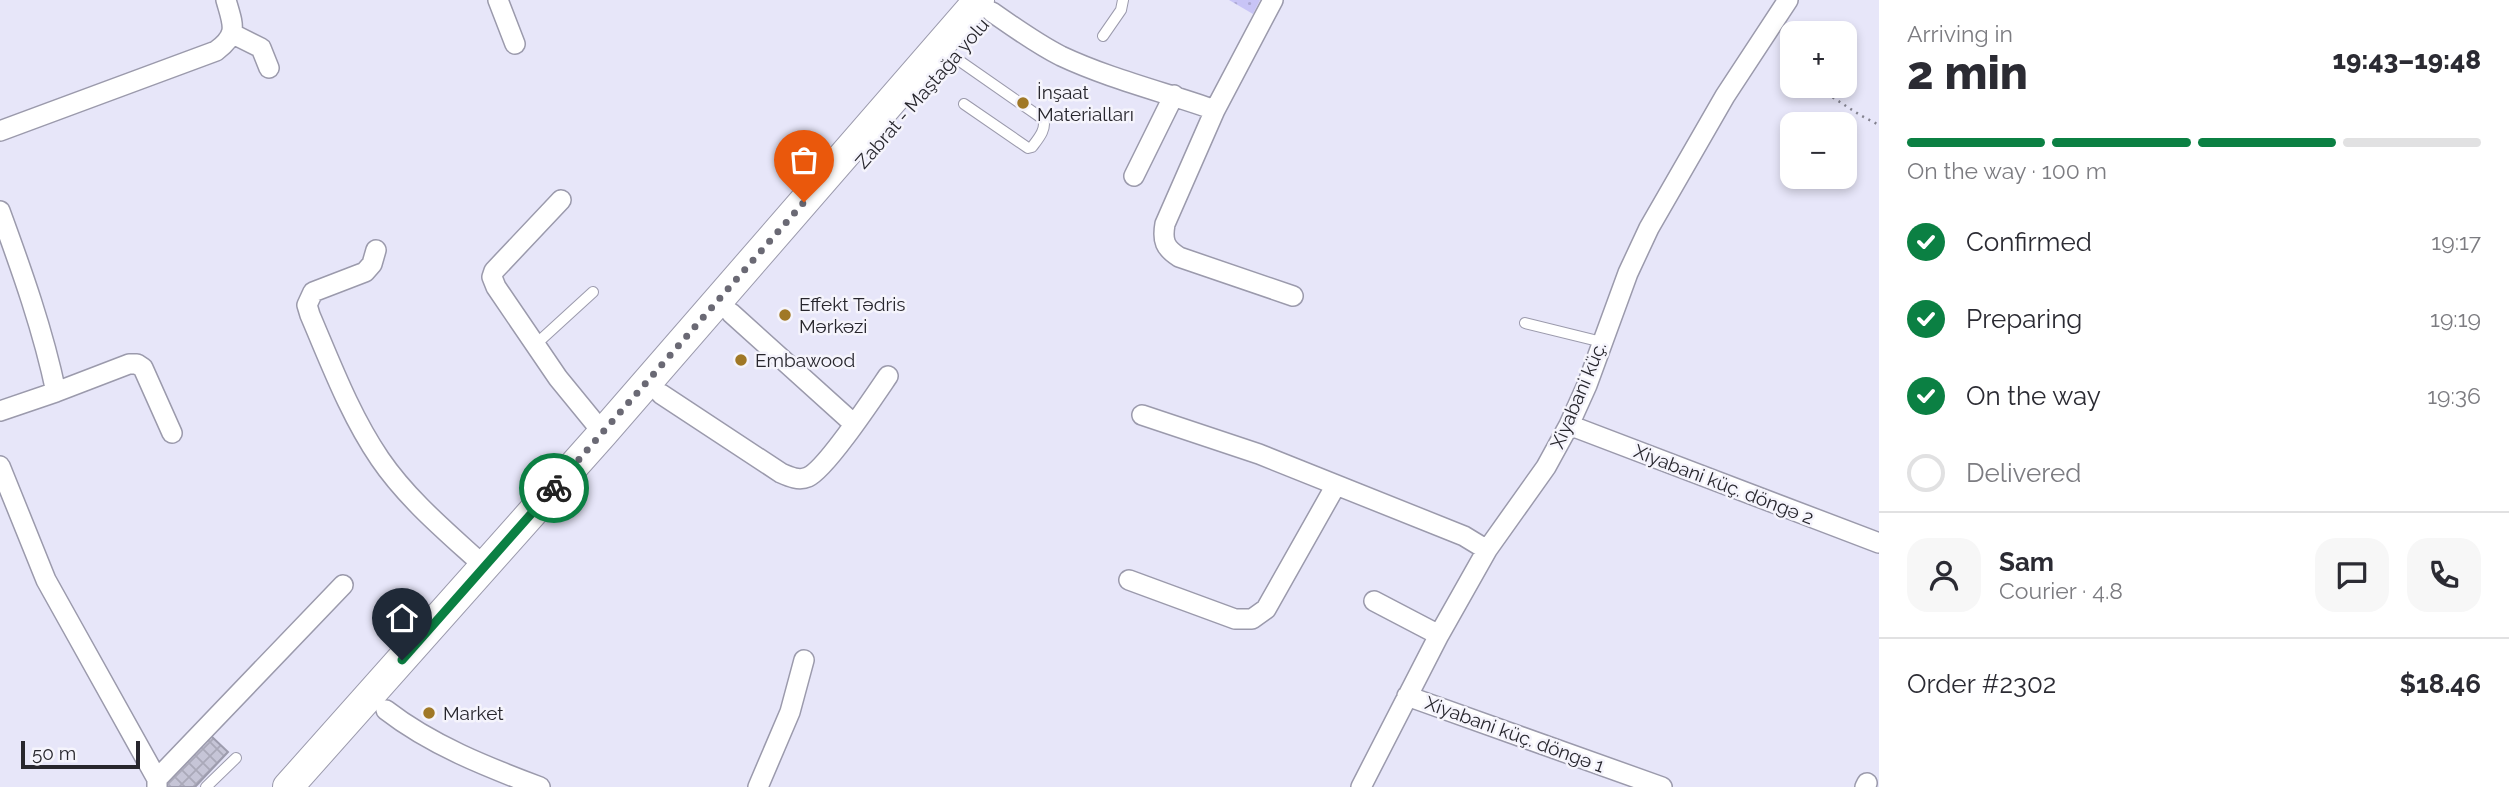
<!DOCTYPE html>
<html lang="en">
<head>
<meta charset="utf-8">
<style>
  body { margin:0; font-family:Raleway,sans-serif; background:#f7f7f7; color:#2b2b33; height:100vh; display:flex; flex-direction:column; font-size:26px; white-space:nowrap }
  * { box-sizing:border-box; margin:0 }
  p { font-size:23px; color:#7c7c81 }
  .icon { flex:none; width:38px; height:38px; fill:none; stroke:currentColor; stroke-width:2; stroke-linecap:round; stroke-linejoin:round }
  .map { position:relative; flex:1; overflow:hidden }
  .side { display:flex; flex-direction:column; background:#fff; width:630px }
  .side>* { flex:none }
  .buttons { position:absolute; left:1780px; top:21px; display:grid; gap:14px }
  .buttons a { display:grid; place-items:center; width:77px; height:77px; border-radius:14px; background:#fff; box-shadow:0 4px 10px #0003; font-size:35px }
  .scale { position:absolute; left:21px; bottom:18px; width:119px; box-sizing:border-box; padding-left:7px; border:4px solid #27262d; border-top:0; font-size:19px; line-height:24px; white-space:nowrap; color:#27262d; -webkit-text-stroke:5px #f5f4fc; paint-order:stroke }
  .pin { position:absolute; display:grid; place-items:center; width:60px; height:60px; color:#fff; margin:-72px -30px; border-radius:50% 50% 50% 0; rotate:-45deg; box-shadow:0 0 7px #0007 }
  .pin .icon { rotate:45deg }
  .courier { position:absolute; display:grid; place-items:center; width:70px; height:70px; margin:-35px; border:5px solid #0b8043; border-radius:50%; background:#fff; color:#222; box-shadow:0 2px 9px #0007 }
  .headline em { font-style:normal; font-weight:800 }
  .headline div { display:flex; flex-direction:column-reverse }
  .headline { display:flex; align-items:center; justify-content:space-between; height:119px; padding:0 28px }
  h1 { font-size:46px; font-weight:800; line-height:52px }
  .bar { display:grid; grid-template-columns:repeat(4,1fr); gap:10px 7px; align-content:center; height:84px; padding:0 28px }
  .bar i { height:9px; border-radius:5px; background:#e1e1e2 }
  .bar .selected { background:#0b8043 }
  .bar p { grid-column:span 4 }
  .line { display:flex; align-items:center; gap:18px; padding:0 28px; border-top:2px solid #e1e1e2 }
  .line div { flex:1 }
  .round { display:grid; place-items:center; flex:none; width:74px; height:74px; border-radius:21px; background:#f7f7f7 }
  ol { padding:0 28px; list-style:none }
  li { display:flex; align-items:center; gap:21px; height:77px }
  li p { margin-inline-start:auto }
  li .icon { padding:7px; border-radius:50%; background:#0b8043; color:#fff; stroke-width:4 }
  li:last-child { color:#7c7c81 }
  li i { width:38px; height:38px; border:4px solid #e1e1e2; border-radius:50% }
  main { display:flex; flex:1; min-height:0 }
  .map>svg:first-child { display:block }
  .park { fill:url(#park-dots) }
  .building { fill:url(#building-cross-hatch); stroke:#9d9cae; stroke-width:2 }
  .lines { fill:none; stroke-linecap:round; stroke-linejoin:round }
  .lane-casing { stroke:#9b9aac; stroke-width:12 }
  .street-casing { stroke:#9b9aac; stroke-width:22 }
  .primary-casing { stroke:#9b9aac; stroke-width:32 }
  .path { stroke:#83828f; stroke-width:2.5; stroke-dasharray:2 5; stroke-linecap:butt }
  .lane { stroke:#fff; stroke-width:10 }
  .street { stroke:#fff; stroke-width:19 }
  .primary { stroke:#fff; stroke-width:30 }
  .done { stroke:#6a6974; stroke-width:7; stroke-dasharray:0 12.6 }
  .route { stroke:#0b8043; stroke-width:9 }
  .poi-dot { fill:#a07826; stroke:#f5f4fc; stroke-width:2.5 }
  .labels { text-anchor:middle; dominant-baseline:central; stroke-width:5; stroke-linejoin:round; paint-order:stroke }
  .poi-label { font-size:19px; fill:#27262d; stroke:#f5f4fc; text-anchor:start }
  .street-label { font-size:19px; fill:#27262d; stroke:#f5f4fc }
</style>
</head>
<body>
<main>
<div class="map">
<svg width="1879" height="787" viewBox="0 0 1879 787">
  <defs>
    <pattern id="park-dots" width="8" height="8" patternUnits="userSpaceOnUse" patternTransform="scale(1.75)"><rect width="8" height="8" fill="#c8c4f6"/><path d="M2 2h.1M6 6h.1" fill="none" stroke="#aca8d3" stroke-width="1.8" stroke-linecap="round"/></pattern>
    <pattern id="building-cross-hatch" width="8" height="8" patternUnits="userSpaceOnUse" patternTransform="scale(1.75)"><rect width="8" height="8" fill="#c6c5d7"/><path d="M0 0l8 8M0 8l8-8" fill="none" stroke="#aaa9b9"/></pattern>
  </defs>
  <rect width="100%" height="100%" fill="#e7e6f9"/>
  <!-- park -->
  <path class="park" d="M1229,0h31l-7,14z"/>
  <!-- building -->
  <path class="building" d="M210,735l18,17 -33,35h-33z"/>
  <g class="lines">
    <defs>
      <path id="lane" d="M1103,36l18,-26 2,-10
        M954,57l89,62c4,10 -5,20 -11,28l-4,1 -64,-44
        M1525,323l77,19
        M535,345l58,-53
        M206,787l30,-29"/>
      <path id="street" d="M498,0l17,44
        M1273,0l-58,110 -50,114c-3,17 0,24 14,33l114,39
        M992,12c23,16 45,32 69,44 49,23 103,36 154,54
        M233,34l28,14 8,20
        M0,131l216,-80c23,-17 17,-26 10,-51
        M1134,176l40,-81
        M561,200l-67,71 -2,6 4,10 62,91 45,55
        M0,211c22,60 43,119 56,181l-56,19
        M376,250l-4,14 -7,8 -52,20 -6,13 3,10c21,49 40,100 70,144 28,41 68,74 104,107
        M731,313l123,111
        M56,392l73,-28h8l6,4 29,65
        M661,394l120,79c9,4 18,8 27,4 18,-8 67,-82 80,-101
        M1142,415l117,39 205,82 23,14
        M1569,425l310,118
        M0,466l46,114 111,199v8
        M1129,580l106,39h17l14,-10 70,-124
        M1374,601l65,34
        M1407,696l255,91
        M386,710c45,35 101,57 154,77
        M157,779l186,-194
        M758,787l32,-75 14,-52
        M1361,787l78,-152 48,-85 59,-83 23,-42 18,-40 41,-112 21,-45 76,-132 63,-96
        M1865,787l2,-4"/>
      <path id="primary" d="M288,787l315,-354 376,-433"/>
    </defs>
    <!-- lane casing -->
    <use href="#lane" class="lane-casing"/>
    <!-- street casing -->
    <use href="#street" class="street-casing"/>
    <!-- primary casing -->
    <use href="#primary" class="primary-casing"/>
    <!-- path -->
    <path class="path" d="M1783,40l9,23
      M1815,86l45,29 19,10"/>
    <!-- lane -->
    <use href="#lane" class="lane"/>
    <!-- street -->
    <use href="#street" class="street"/>
    <!-- primary -->
    <use href="#primary" class="primary"/>
  </g>
  <g class="lines">
    <!-- done -->
    <path class="done" d="M554,488l250,-286"/>
    <!-- route -->
    <path class="route" d="M402,660l152,-172"/>
  </g>
  <!-- markers -->
  <g class="poi-dot">
    <circle cx="1023" cy="103" r="7"/>
    <circle cx="785" cy="315" r="7"/>
    <circle cx="741" cy="360" r="7"/>
    <circle cx="429" cy="713" r="7"/>
  </g>
  <g class="labels">
    <!-- poi labels -->
    <g class="poi-label">
      <text x="1037" y="92">İnşaat<tspan x="1037" dy="22">Materialları</tspan></text>
      <text x="799" y="304">Effekt Tədris<tspan x="799" dy="22">Mərkəzi</tspan></text>
      <text x="755" y="360">Embawood</text>
      <text x="443" y="713">Market</text>
    </g>
    <!-- street labels -->
    <g class="street-label">
      <text transform="translate(922 93) rotate(-49)">Zabrat - Maştağa yolu</text>
      <text transform="translate(1578 395) rotate(-67)">Xiyabani küç.</text>
      <text transform="translate(1724 484) rotate(21)">Xiyabani küç. döngə 2</text>
      <text transform="translate(1515 734) rotate(20)">Xiyabani küç. döngə 1</text>
    </g>
  </g>
</svg>
<div class="buttons">
<a>+</a>
<a>−</a>
</div>
<div class="scale">50 m</div>
<div class="pin" style="left:804px;top:202px;background:#ea580c"><svg class="icon" aria-label="bag" viewBox="0 0 24 24"><path d="M5 8h14l-1 12H6zM9 8a3 3 0 0 1 6 0"/></svg></div>
<div class="pin" style="left:402px;top:660px;background:#1f2937"><svg class="icon" aria-label="home" viewBox="0 0 24 24"><path d="M3 11l9-7 9 7M6 9v11h12V9"/></svg></div>
<div class="courier" style="left:554px;top:488px"><svg class="icon" aria-label="bike" viewBox="0 0 24 24"><circle cx="6" cy="16" r="4"/><circle cx="18" cy="16" r="4"/><path d="M6 16l4-8h5l3 8M10 8l3 8H6M13 5h3"/></svg></div>
</div>
<section class="side">
<div class="headline"><div><h1>2 min</h1><p>Arriving in</p></div><em>19:43–19:48</em></div>
<div class="bar"><i class="selected"></i><i class="selected"></i><i class="selected"></i><i></i><p>On the way · 100 m</p></div>
<ol>
<li><svg class="icon" aria-label="check" viewBox="0 0 24 24"><path d="M5 12l5 5 9-10"/></svg>Confirmed<p>19:17</p></li>
<li><svg class="icon" aria-label="check" viewBox="0 0 24 24"><path d="M5 12l5 5 9-10"/></svg>Preparing<p>19:19</p></li>
<li><svg class="icon" aria-label="check" viewBox="0 0 24 24"><path d="M5 12l5 5 9-10"/></svg>On the way<p>19:36</p></li>
<li><i></i>Delivered</li>
</ol>
<div class="line" style="height:126px"><a class="round"><svg class="icon" aria-label="person" viewBox="0 0 24 24"><circle cx="12" cy="8" r="4"/><path d="M4 21q1-7 8-7t8 7"/></svg></a><div><b>Sam</b><p>Courier · 4.8</p></div><a class="round"><svg class="icon" aria-label="chat" viewBox="0 0 24 24"><path d="M4 5h16v11H9l-5 4z"/></svg></a><a class="round"><svg class="icon" aria-label="phone" viewBox="0 0 24 24"><path d="M5 4h4l2 5-3 2q2 4 5 5l2-3 5 2v4C11 20 4 13 5 4z"/></svg></a></div>
<div class="line" style="height:91px"><div>Order #2302</div><b>$18.46</b></div>
</section>
</main>
</body>
</html>
